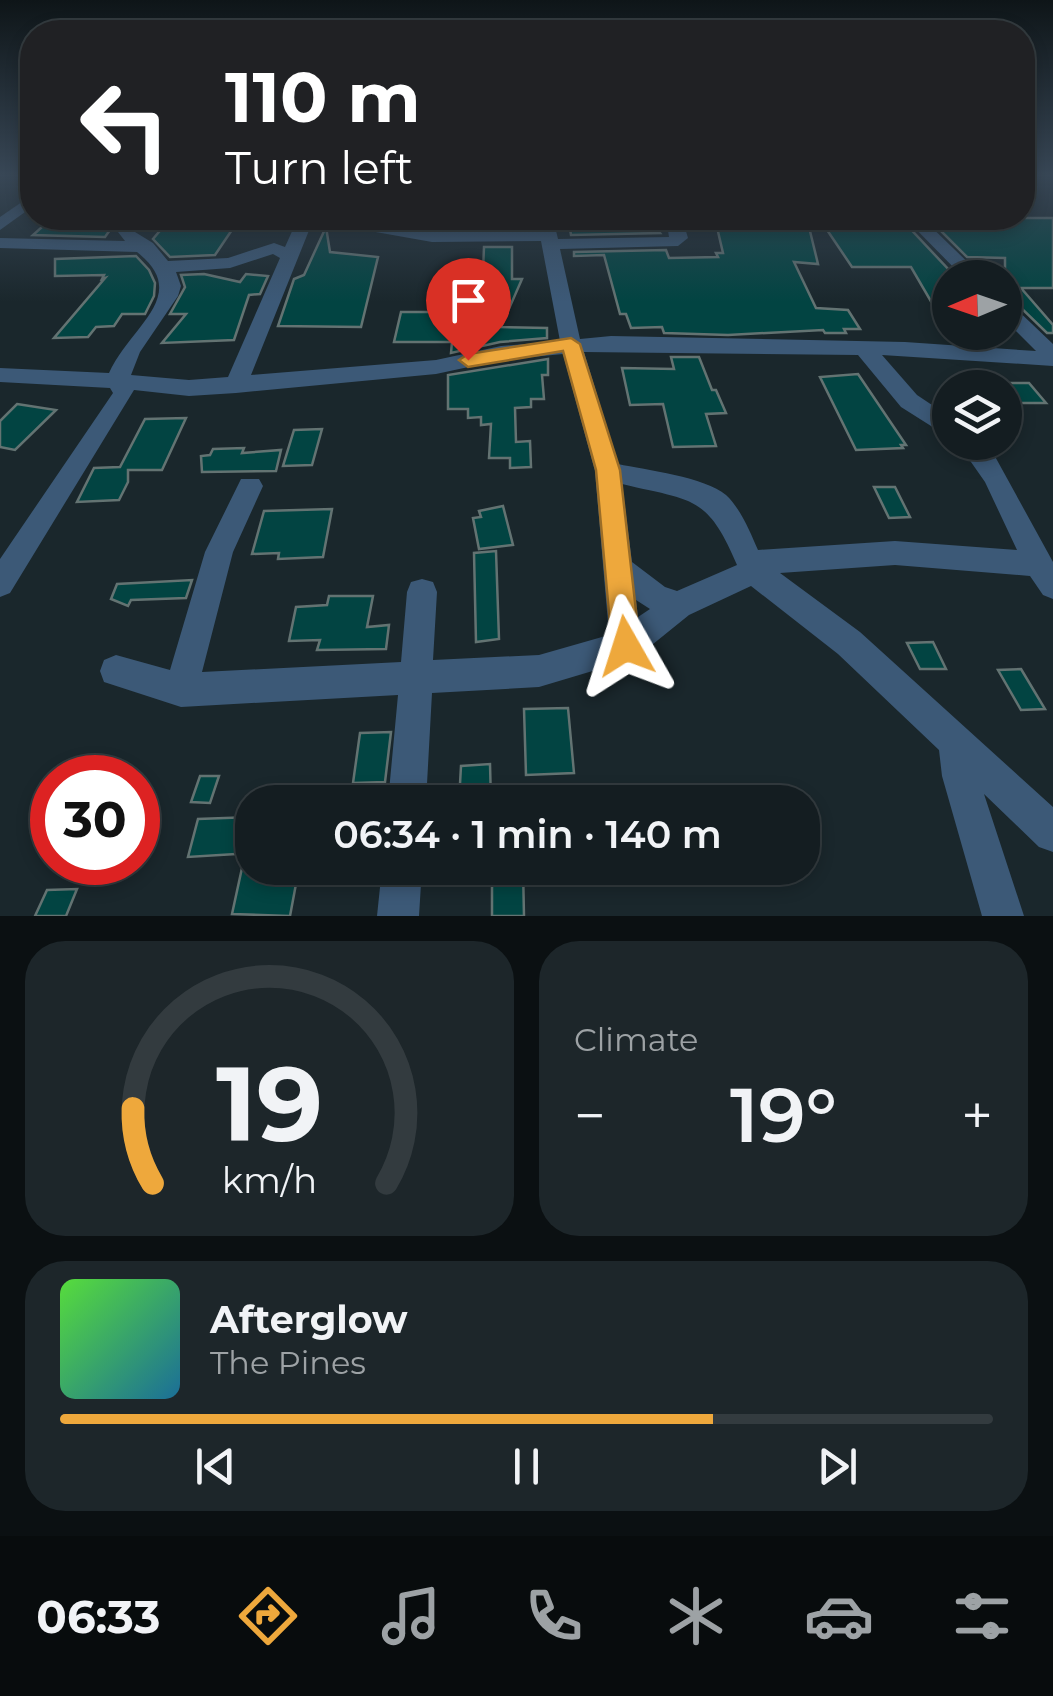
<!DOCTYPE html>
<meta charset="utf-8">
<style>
body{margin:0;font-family:Montserrat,sans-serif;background:#1d262a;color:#f1f3f6;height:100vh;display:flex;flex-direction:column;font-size:38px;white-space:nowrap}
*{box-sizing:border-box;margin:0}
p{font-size:32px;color:#9da2a5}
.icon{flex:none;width:55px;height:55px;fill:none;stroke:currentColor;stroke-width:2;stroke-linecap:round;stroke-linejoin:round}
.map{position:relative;height:916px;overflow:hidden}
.side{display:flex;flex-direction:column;gap:25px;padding:25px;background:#0b1012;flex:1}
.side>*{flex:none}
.banner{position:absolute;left:20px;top:20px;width:1015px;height:210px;border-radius:40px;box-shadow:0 5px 15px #0003,0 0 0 2px #333b3f;background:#202124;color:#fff;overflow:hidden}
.needle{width:65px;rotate:268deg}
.controls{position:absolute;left:932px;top:260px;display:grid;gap:20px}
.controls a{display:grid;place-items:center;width:90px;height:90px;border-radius:50%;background:#141d21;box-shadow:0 5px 15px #0003,0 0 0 2px #333b3f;font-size:50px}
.speed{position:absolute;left:30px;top:755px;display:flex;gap:20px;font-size:50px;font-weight:700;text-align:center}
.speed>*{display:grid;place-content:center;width:130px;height:130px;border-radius:50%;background:#141d21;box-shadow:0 5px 15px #0003,0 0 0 2px #333b3f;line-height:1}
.speed .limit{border:15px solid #d22;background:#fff;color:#111}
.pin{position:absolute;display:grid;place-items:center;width:85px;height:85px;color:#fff;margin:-102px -42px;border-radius:50% 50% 50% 0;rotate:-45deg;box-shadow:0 0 10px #0007}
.pin .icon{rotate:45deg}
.me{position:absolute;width:110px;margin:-55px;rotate:354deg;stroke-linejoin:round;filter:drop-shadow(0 0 8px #0008)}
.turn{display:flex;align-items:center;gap:35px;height:210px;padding:0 40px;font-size:45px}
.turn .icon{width:130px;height:130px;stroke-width:2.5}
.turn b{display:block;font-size:70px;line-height:85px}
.big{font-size:75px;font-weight:600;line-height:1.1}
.side .widget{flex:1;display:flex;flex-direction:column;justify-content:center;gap:15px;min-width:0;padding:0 35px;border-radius:40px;background:#1d262a}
.side .dial{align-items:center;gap:0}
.dial svg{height:260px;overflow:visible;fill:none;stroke:#333b3f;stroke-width:7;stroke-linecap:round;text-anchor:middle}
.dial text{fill:#f1f3f6;stroke:none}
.song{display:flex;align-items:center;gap:30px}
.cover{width:120px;height:120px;border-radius:15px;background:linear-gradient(135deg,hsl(110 70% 55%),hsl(200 70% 35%))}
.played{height:10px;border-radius:5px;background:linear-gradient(90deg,#eea83c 70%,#333b3f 70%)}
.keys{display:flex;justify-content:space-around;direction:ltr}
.heat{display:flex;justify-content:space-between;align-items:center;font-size:55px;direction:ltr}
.side .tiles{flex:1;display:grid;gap:25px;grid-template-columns:1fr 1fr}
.widget:last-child{grid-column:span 2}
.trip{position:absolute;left:235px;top:785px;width:585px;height:100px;border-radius:40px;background:#141d21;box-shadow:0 5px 15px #0003,0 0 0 2px #333b3f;font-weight:600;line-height:100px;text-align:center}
.menu{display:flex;height:160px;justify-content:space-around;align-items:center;background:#080c0d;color:#9da2a5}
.menu .icon{width:70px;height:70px}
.menu .current{color:#eea83c}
.menu b{font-size:45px;color:#f1f3f6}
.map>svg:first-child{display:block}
</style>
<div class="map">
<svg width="1053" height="916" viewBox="0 0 1053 916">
<rect width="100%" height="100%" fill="#1a272c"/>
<g fill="#024442" stroke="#637372" stroke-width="2.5">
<polygon points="52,218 89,218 87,221 117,220 105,237 33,235"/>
<polygon points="240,218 215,255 170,257 153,239 169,220"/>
<polygon points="648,218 660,233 571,235 569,223"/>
<polygon points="819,218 902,220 950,271 950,334 911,267 852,267"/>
<polygon points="976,218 1053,218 1053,288 1021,288 1053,325 1053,333 1047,333 1015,302 1005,300 1005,258 967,257 931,221 980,221"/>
<polygon points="716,223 808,223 818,264 794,262 816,308 848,310 860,329 844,329 846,333 825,333 823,330 728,335 664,333 662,327 631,328 626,314 620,314 604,255 574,256 574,252 666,250 669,258 718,257 716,253 723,253"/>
<polygon points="326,227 330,252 378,257 361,327 278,326 294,279 304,275"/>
<polygon points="484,247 512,247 512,279 522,279 501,327 547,328 547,338 500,342 451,353 452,342 394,342 401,312 437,312 438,307 456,307 458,295 482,295"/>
<polygon points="136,256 149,270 155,283 154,296 145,314 122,314 114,326 96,327 88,337 54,338 105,278 102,279 104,275 55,276 55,259"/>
<polygon points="204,274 240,282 246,274 268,276 260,294 249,295 234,340 162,343 186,314 170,314 185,287 181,275"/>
<polygon points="671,357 699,357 712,390 716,390 726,413 706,414 716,446 673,447 663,404 630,405 622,368 674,369"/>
<polygon points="548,359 548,375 542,375 544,399 531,399 531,407 515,408 516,442 530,441 531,467 510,468 510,458 489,458 491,424 481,425 481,417 468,418 468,409 448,409 448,375"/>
<polygon points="858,374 906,445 901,445 903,448 856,450 820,377"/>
<polygon points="1005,383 1029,383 1046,403 1005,403"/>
<polygon points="17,404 56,410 15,450 0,447 0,421"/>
<polygon points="186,418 162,470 128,470 128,482 119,500 77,502 94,468 120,467 145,419"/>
<polygon points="322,429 312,465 283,466 294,430"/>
<polygon points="244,448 242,453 281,450 276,471 202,472 201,456 210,455 213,449"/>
<polygon points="874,487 895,487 910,517 889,518"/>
<polygon points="503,506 513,545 479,549 473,518 481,517 479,511"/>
<polygon points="332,509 323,557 278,559 279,553 252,554 264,511"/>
<polygon points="496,551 499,639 476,642 474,553"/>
<polygon points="192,580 186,598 131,600 128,606 111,599 117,584"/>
<polygon points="329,596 373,596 367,627 389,625 386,649 317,650 320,640 289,641 296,607 327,605"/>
<polygon points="933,642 946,669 920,669 907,643"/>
<polygon points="1021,669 1045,709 1021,710 998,670"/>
<polygon points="568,708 574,773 526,775 524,709"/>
<polygon points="391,732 385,782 353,783 360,733"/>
<polygon points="490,764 491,802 459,802 461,766"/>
<polygon points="200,776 219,776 210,803 191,802"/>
<polygon points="252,817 252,853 188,857 198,819"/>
<polygon points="242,868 299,868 290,916 232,914"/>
<polygon points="492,868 523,868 524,916 492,916"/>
<polygon points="77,889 66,916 35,916 47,890"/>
</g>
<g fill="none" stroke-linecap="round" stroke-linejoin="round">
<g fill="#3c5977" fill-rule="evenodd">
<polygon points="32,195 32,207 0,230 0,217"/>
<path d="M122,218H138L135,232L153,243L168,261L228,258L274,243L285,247L298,218H314L251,375L436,360L501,346L560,341L541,241L432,242L325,223L317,218H350L432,232L539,231L537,218H553L558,239L669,237L666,218H682L688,238L678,246L560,249L580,339L611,336L905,342L1036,351L1005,320V303L1012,305L1053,344V366L882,355L917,395L950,417V438L901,407L858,355L584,352L618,464C646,470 705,477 726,495C741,509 750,532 758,550L895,541L1017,550L985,482L957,442H984L992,451L1053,562V599L1043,595L1030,576L895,565L780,573L860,632L1053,807V852L1039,847L984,794L1024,916H982L942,776L939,750L838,654L751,586L689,615L637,657L626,661L539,687L432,693L426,802H388L398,695L181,707L104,682L100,671L104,660L116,655L170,670L205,552L241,479H259L263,486L233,552L202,672L401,662L407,592L411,582L422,579L433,582L437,592L433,660L539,655L609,635L595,471L563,354L501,360L436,374L236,393L189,396L134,390L10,593L0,597V559L113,393L110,388L0,382V368L109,373C130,326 192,295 137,252L0,248V238L125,241L118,232ZM273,254L280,258L228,377L189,380L131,375L140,352L178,296L181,286L176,272L230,268ZM622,484C692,501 707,494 737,565L677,591L665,587L632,562ZM636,600L650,609L638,617Z"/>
<polygon points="905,218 922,218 984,278 964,278"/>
<polygon points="382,868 422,868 419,916 377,916"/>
</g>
</g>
<linearGradient id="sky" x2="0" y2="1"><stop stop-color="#0e1518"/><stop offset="0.58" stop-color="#384756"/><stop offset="1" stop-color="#384756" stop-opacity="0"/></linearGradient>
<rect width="1053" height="302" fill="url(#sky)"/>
<polygon fill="#eea83c" stroke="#9b6d27" stroke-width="2.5" points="571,338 580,344 620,470 640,646 636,656 626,660 616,656 612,646 596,470 563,351 468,367 459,360 468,354"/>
</svg>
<div class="controls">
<a><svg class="needle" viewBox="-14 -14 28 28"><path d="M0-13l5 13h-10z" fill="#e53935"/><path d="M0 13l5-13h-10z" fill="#9da2a5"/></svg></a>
<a><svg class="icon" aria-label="layers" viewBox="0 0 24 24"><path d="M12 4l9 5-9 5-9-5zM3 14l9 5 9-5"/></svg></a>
</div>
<div class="speed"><div class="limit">30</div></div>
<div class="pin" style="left:468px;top:360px;background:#d93025"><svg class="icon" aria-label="arrive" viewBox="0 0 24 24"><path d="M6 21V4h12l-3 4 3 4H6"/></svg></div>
<svg class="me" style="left:626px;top:646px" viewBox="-20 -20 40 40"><path d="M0-17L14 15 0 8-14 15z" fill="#eea83c" stroke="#fff" stroke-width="4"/></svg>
<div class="trip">06:34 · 1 min · 140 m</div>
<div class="banner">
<div class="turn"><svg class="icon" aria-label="left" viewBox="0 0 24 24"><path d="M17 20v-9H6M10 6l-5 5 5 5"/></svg><div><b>110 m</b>Turn left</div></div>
</div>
</div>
<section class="side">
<div class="tiles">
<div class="widget dial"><svg viewBox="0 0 100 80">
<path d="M14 69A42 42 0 1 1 86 69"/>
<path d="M14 69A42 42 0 0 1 8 46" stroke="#eea83c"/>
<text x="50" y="56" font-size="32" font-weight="700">19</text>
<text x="50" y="72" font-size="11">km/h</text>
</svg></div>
<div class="widget"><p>Climate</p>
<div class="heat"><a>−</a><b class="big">19°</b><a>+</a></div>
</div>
<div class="widget">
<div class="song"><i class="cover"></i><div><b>Afterglow</b><p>The Pines</p></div></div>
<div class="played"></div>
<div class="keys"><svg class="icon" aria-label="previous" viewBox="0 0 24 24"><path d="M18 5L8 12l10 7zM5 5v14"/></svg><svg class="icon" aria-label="pause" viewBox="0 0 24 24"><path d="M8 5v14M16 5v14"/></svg><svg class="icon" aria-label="next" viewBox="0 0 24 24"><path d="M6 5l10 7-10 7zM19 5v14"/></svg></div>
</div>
</div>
</section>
<nav class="menu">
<b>06:33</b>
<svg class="icon current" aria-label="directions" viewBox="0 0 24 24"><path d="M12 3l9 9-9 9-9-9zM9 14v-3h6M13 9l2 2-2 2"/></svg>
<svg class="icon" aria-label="music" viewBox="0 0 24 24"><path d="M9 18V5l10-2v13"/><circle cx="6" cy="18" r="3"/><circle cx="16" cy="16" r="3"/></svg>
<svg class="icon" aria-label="phone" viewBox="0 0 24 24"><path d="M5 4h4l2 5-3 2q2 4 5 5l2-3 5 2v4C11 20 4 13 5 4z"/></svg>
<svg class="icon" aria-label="climate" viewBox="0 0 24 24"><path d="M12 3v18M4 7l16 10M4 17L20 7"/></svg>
<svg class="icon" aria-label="car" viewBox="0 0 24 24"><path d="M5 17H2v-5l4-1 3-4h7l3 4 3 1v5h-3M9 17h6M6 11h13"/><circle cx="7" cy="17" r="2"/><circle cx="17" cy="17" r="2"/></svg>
<svg class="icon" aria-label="filters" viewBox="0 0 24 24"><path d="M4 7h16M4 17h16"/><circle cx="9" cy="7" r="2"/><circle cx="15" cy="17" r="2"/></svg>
</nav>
